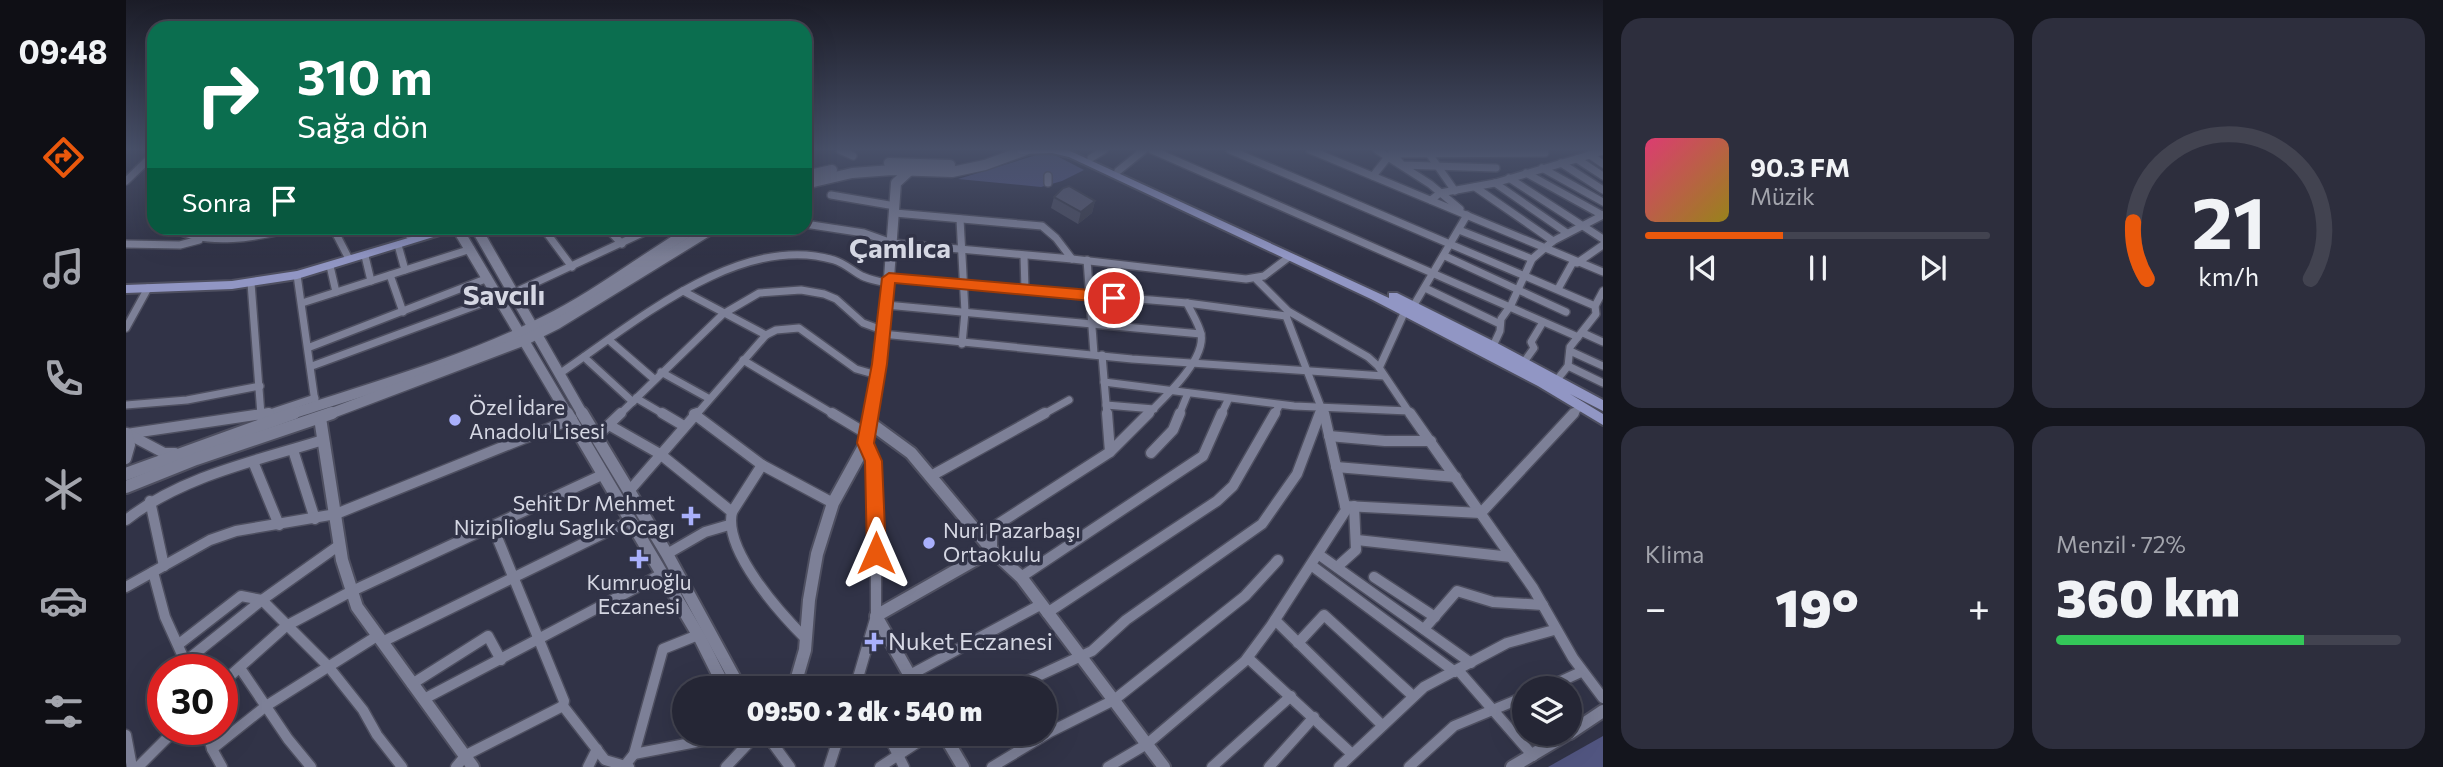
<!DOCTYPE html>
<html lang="tr">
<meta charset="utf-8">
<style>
body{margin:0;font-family:Commissioner,sans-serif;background:#2d2e3d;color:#f1f3f6;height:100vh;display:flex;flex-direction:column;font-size:26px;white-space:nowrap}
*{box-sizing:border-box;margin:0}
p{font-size:23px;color:#a3a5ad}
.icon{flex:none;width:38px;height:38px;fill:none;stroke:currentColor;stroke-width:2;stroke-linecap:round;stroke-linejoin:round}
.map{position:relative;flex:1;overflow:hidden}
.details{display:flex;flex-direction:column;gap:18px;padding:18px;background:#14151d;width:840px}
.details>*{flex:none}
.hud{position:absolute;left:21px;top:21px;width:665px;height:214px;border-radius:21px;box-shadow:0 7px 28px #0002,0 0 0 2px #424350;background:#0b6e4f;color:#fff;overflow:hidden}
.controls{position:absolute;left:1386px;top:676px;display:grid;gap:14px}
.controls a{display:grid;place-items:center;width:70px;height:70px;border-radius:50%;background:#252635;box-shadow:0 7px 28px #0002,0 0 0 2px #424350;font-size:35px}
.speed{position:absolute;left:21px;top:654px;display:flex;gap:14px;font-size:35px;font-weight:700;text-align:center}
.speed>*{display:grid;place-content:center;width:91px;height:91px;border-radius:50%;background:#252635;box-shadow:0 7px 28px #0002,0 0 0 2px #424350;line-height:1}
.speed .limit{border:10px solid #d22;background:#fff;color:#111}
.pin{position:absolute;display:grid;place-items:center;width:60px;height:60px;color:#fff;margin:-30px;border:4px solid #fff;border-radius:50%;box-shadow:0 2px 7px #0007}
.me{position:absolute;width:77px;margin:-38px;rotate:0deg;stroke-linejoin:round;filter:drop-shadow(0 0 5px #0008)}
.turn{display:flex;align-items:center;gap:24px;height:147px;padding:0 35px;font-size:32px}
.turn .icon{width:91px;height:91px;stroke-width:2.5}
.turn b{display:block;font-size:49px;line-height:60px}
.then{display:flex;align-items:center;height:66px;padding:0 35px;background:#0003;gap:14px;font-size:26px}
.big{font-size:52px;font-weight:800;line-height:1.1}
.details .widget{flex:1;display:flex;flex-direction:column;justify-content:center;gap:10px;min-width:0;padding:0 24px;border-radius:21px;background:#2d2e3d}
.details .dial{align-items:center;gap:0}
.dial svg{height:182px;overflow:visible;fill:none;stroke:#424350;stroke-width:7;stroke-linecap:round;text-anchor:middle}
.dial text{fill:#f1f3f6;stroke:none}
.song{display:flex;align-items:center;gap:21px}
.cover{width:84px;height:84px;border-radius:10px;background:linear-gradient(135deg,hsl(340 70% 55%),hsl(50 70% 35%))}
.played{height:7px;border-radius:4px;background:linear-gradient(90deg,#ea580c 40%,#424350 40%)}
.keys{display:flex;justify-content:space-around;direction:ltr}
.heat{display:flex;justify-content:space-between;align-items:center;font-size:38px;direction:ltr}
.charge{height:10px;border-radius:5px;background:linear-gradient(90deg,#34c759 72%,#424350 0)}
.details .tiles{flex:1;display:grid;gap:18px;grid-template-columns:repeat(2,1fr)}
.trip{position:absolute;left:546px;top:676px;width:385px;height:70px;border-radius:35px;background:#252635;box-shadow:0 7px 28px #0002,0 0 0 2px #424350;font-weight:800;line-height:70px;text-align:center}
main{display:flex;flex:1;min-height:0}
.menu{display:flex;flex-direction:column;width:126px;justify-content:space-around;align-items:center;background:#0f0f15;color:#a3a5ad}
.menu .icon{width:49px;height:49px}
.menu .selected{color:#ea580c}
.menu b{font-size:32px;color:#f1f3f6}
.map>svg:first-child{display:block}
</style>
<main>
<nav class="menu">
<b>09:48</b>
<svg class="icon selected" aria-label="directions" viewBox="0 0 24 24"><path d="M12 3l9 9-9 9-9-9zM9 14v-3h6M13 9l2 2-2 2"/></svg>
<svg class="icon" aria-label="music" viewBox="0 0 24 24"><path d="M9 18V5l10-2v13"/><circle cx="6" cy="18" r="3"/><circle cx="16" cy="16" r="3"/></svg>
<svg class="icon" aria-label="phone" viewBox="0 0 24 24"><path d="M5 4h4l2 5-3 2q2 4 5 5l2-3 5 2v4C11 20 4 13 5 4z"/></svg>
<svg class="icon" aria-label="climate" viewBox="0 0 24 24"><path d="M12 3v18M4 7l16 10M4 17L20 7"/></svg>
<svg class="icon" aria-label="car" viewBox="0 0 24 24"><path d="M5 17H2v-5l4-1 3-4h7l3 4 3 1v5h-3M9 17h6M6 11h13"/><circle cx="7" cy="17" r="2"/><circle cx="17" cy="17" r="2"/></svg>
<svg class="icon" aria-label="filters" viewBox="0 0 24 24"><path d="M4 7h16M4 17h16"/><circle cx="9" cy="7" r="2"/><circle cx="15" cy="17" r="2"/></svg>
</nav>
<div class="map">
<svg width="1477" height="767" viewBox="0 0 1477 767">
<rect width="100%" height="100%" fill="#313347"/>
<g fill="#515580">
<polygon points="917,153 925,153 958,170 936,181 915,187 832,179"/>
<polygon points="1477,736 1477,767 1422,767"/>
</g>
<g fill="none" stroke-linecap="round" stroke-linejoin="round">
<defs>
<g id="street-far1">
<polyline points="714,150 727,156"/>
<polyline points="1026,150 1452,337"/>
<polyline points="1104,150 1469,306"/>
<polyline points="1184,150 1477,272"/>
<polyline points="1251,150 1304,184 1334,209"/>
<polyline points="1301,151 1329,191"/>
<polyline points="1266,152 1276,165 1370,168"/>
<polyline points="1267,154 1419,153"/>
<polyline points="1464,155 1477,164"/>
<polyline points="965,158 978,150"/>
<polyline points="1451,159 1477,176"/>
<polyline points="1435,163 1477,190"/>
<polyline points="1416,168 1477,202"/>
<polyline points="992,171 1018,150"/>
<polyline points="1400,173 1476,215"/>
<polyline points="922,176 922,183"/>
<polyline points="1247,176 1262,157"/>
<polyline points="1383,178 1477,239"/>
<polyline points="0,181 28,154"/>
<polyline points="1369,183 1441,233"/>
<polyline points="1349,187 1427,241"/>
<polyline points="705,195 769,206"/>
<polyline points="1305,200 1314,193 1369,183 1477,151"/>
<polyline points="769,213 916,226 930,238 946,259"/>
<polyline points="834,219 839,312 836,344"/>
<polyline points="679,224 738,233 766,243 946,259 1120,279 1138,276 1163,257"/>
<path d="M47,228C82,247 131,237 168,228"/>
<polyline points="207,228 222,257"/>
<polyline points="276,228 286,238"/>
<polyline points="417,228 446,267"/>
<polyline points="481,228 496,244"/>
<polyline points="615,229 631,228"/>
<polyline points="1333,230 1406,259"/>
<polyline points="0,244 54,245 73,240"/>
<polyline points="272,245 279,270"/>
<polyline points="239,256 245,281"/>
<polyline points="898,256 899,290"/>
<polyline points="1319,256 1440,312"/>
<polyline points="961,260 968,354"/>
<polyline points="204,266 210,292"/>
<polyline points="171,275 189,402"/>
<polyline points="264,275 277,312"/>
<polyline points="763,278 1061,303 1160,316"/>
<polyline points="1131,280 1162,311 1242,357 1252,366 1285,415"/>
<polyline points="125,283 135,415"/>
<polyline points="1299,288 1374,324"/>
<polyline points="1432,289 1447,262 1451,263 1477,245"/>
<polyline points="557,291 640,335"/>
<polyline points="385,294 527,228"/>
<polyline points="176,303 345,249"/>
<polyline points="760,305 1075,334"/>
<polyline points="1288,305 1341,215"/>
<polyline points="1163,312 1160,316 1198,415"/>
<polyline points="0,328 22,288"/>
<polyline points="1457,333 1477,342"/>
<polyline points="756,334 1006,359 1258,376"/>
<polyline points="484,341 528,379"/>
<polyline points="1367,346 1374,331 1375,319 1385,305 1406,259 1427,241 1477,215"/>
<polyline points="184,347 362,278"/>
<polyline points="1444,351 1477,366"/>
<polyline points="976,355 981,415"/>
<polyline points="458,357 507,402"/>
<polyline points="617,360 709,415"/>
<polyline points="1398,362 1408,348 1405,342 1417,322"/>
<polyline points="186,366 373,297"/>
<polyline points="1254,366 1279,311"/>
<polyline points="1442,366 1477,383"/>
<polyline points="535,372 582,398"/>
<path d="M433,374C506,325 614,231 708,260C718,263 727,271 736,276C744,280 754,281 762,284"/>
<polyline points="1430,381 1442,366 1444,347 1470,314 1469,306 1477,291"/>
<polyline points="978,382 1168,406 1283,411"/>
<polyline points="510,398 539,415"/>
<polyline points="0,405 61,400 134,386"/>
<polyline points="980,405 1028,409"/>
<polyline points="138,415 189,398"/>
<polyline points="493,415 597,314 633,293 675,290 698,294 710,299 737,323 756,330"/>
<polyline points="570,415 640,335 650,330 673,328 730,369 751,375"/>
<polyline points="916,415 943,400"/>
<path d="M1021,415C1038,398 1080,360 1075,334C1073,324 1065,312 1061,303"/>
<polyline points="1053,415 1062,393"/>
<polyline points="1095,415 1102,400"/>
<polyline points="1148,415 1153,406"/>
<polyline points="1193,415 1195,410"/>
<polyline points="1446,415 1455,406"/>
</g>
<g id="street">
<polyline points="135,413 135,416"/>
<polyline points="536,413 558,426"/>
<polyline points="706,413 741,434"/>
<polyline points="981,413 984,452"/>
<polyline points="1284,413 1407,588 1447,658 1477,698"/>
<polyline points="568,414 636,465 707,503"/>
<path d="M483,425L534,454L606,512C597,550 654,613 680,639"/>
<polyline points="0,434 143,413"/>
<polyline points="4,435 38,453 49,453"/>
<polyline points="472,435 495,413"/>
<polyline points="1203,436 1259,441 1305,441"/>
<polyline points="167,450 189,519"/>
<polyline points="1025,453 1047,430 1054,413"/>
<polyline points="0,459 4,445 1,433"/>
<polyline points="128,464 153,525"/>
<polyline points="1210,467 1330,477"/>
<polyline points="805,476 919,413"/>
<polyline points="504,490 571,413"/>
<polyline points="24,501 38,566"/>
<polyline points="1219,506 1355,513 1448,413"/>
<polyline points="606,512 636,465"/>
<path d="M0,520C56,476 130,461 197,440"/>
<polyline points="366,525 438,701 437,706 479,760 503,767"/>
<polyline points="1231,540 1385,557"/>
<polyline points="866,550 866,528 984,452 1023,413"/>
<polyline points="541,554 579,532 603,525"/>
<polyline points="1192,554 1345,663"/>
<polyline points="1185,565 1329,672"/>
<polyline points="1211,567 1230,550 1228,506"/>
<polyline points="27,572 39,617 63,670"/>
<polyline points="895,577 1077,456 1096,413"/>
<polyline points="1248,577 1309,617"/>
<polyline points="0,587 84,540 110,531 210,514 446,419"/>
<polyline points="921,613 1091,501 1107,486 1149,413"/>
<polyline points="1149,620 1256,725"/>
<polyline points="1298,629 1331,591 1367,602 1417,605"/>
<polyline points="256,642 505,520"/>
<polyline points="1172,643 1198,615 1287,696"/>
<polyline points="53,644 115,596 136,600 202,666 237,710 251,735 276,767"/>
<polyline points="1122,658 1226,754"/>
<polyline points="60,661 136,600 212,546"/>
<polyline points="114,668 162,739 185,767"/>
<polyline points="1332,670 1407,756"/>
<polyline points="784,675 914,605"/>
<polyline points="96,683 160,626 224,592 478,474"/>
<polyline points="286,684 362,636 375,660"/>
<polyline points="729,688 750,616 750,488 748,461 740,443"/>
<polyline points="886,688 966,651 1000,620 1136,524 1171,474 1194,413"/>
<polyline points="1420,688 1455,672"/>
<polyline points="298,699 536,574"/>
<polyline points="81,730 86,749 96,767"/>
<polyline points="639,733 664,767"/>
<polyline points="761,733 778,767"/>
<polyline points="0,735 6,767"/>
<polyline points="86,749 140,706 251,636"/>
<polyline points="508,754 617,733"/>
<polyline points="500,764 508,754 537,649 572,635"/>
<polyline points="12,767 49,730"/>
<polyline points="330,767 340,755 437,706"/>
<polyline points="462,767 471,749"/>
<polyline points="600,767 632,733"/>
<polyline points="703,767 714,733"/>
<polyline points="754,767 806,733"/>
<polyline points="866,767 924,732 988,700 1119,596 1152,560"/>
<polyline points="982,767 1021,744 1119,661 1145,626 1220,510 1198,413"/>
<polyline points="1086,767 1165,696"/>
<polyline points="1143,767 1188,717"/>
<polyline points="1213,767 1298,687 1381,643 1428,630"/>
<polyline points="1283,767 1328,726 1398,697"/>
</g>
<g id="secondary-far1">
<polyline points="763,163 824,165"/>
<polyline points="679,176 706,170"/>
<polyline points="679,184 726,173 766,170 826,172 859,165 900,150"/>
<polyline points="331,228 442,415"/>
<polyline points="350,228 457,415"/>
<path d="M162,415C248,387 338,362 419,321C472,295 518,258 569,228"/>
<polyline points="201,415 399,340 431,324 587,228"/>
<polyline points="745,415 763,278 770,183 783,171"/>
</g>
<g id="secondary">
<polyline points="441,413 574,638 599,688"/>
<polyline points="456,413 541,554 614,688"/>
<polyline points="194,418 216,560 231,607 347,767"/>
<polyline points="744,423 785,453 866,550 895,577 1038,767"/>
<polyline points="0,474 168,413"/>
<polyline points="0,487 70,459 206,413"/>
<polyline points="668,688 679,650 683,600 691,554 707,503 740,443 745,413"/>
<polyline points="791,688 750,616 866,550"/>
<polyline points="817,733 837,767"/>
<polyline points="1444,733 1477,711"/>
<polyline points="1386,767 1443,733"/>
</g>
<g id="primary">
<polygon points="891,150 942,150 1263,298 1263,293 1271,293 1371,343 1477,400 1477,411 1444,394 1477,414 1477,425 1412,386 1245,299 943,157 926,153 895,154 892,153"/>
<polygon points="316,228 331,228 330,230 171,279 106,289 0,293 0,285 106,281 171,271"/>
</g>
</defs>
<use href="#street-far1" stroke="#4e4f60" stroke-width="10"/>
<use href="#street" stroke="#4e4f60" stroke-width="13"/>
<use href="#secondary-far1" stroke="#4e4f60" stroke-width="13"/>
<use href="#secondary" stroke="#4e4f60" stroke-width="16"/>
<use href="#primary" stroke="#4e4f60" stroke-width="4"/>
<use href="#street-far1" stroke="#7d8097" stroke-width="7"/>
<use href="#street" stroke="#7d8097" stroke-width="10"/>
<use href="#secondary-far1" stroke="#7d8097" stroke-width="10"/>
<use href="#secondary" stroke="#7d8097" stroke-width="12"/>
<use href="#primary" fill="#9196c4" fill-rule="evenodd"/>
</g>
<polygon fill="#4a4c5f" points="928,197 969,201 966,213 952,224 925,208"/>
<polygon fill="#3c3e4d" points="969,201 966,213 952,224 955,212"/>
<polygon fill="#56586e" stroke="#3c3e4d" stroke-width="2" points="943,186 969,201 955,212 928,197 937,188"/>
<linearGradient id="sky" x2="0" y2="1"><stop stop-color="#1b1c27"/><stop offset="0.58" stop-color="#485069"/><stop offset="1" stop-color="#485069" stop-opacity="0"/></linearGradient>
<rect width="1477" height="257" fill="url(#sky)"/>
<polygon fill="#ea580c" stroke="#983908" stroke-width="2" points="763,273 988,292 995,298 988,303 769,283 761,364 748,443 756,461 760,553 757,559 750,561 744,559 741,553 739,461 731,443 746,364 756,278"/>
<g fill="#a9b0fc" stroke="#313347" stroke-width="2.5">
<circle cx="329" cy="420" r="7"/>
<path d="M561.5 505.5h7v7h7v7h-7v7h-7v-7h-7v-7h7z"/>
<circle cx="803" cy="543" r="7"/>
<path d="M509.5 548.5h7v7h7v7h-7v7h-7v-7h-7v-7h7z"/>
<path d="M744.5 631.5h7v7h7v7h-7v7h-7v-7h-7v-7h7z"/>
</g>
<g text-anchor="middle" stroke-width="7" stroke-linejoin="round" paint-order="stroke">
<g font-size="21" fill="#d5d7e3" stroke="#313347" text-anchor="start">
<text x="343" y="415">Özel İdare<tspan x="343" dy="24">Anadolu Lisesi</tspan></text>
<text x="549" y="511" text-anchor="end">Sehit Dr Mehmet<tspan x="549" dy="24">Niziplioglu Saglık Ocagı</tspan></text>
<text x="817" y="538">Nuri Pazarbaşı<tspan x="817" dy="24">Ortaokulu</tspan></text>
<text x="513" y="590" text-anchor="middle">Kumruoğlu<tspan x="513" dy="24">Eczanesi</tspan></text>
</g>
<g font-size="24" fill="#d5d7e3" stroke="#313347" text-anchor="start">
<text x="762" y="650">Nuket Eczanesi</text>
</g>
<g font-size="28" font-weight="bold" fill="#d5d7e3" stroke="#313347">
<text x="774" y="258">Çamlıca</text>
<text x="378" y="305">Savcılı</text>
</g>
</g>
</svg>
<div class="controls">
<a><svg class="icon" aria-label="layers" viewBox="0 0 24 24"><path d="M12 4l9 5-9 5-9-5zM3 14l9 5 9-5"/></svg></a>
</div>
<div class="speed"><div class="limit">30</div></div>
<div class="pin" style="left:988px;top:298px;background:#d93025"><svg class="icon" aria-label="arrive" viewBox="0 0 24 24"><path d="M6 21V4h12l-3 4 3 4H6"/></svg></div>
<svg class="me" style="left:750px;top:553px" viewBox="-20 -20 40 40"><path d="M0-17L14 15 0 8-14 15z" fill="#ea580c" stroke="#fff" stroke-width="4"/></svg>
<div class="trip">09:50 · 2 dk · 540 m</div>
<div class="hud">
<div class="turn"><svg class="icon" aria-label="right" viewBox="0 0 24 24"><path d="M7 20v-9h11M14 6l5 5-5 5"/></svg><div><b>310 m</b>Sağa dön</div></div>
<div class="then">Sonra<svg class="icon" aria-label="arrive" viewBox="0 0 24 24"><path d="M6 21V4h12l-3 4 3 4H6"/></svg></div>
</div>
</div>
<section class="details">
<div class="tiles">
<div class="widget">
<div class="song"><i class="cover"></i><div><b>90.3 FM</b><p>Müzik</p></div></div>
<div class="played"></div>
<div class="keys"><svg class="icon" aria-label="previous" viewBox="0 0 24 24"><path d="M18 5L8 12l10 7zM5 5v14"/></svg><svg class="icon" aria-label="pause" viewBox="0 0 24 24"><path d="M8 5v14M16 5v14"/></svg><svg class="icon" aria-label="next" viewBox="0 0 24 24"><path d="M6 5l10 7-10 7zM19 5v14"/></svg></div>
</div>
<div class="widget dial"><svg viewBox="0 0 100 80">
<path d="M14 69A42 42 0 1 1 86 69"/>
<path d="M14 69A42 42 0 0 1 8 44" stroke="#ea580c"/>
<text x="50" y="56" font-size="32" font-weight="700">21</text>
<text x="50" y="72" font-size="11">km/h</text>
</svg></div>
<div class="widget"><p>Klima</p>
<div class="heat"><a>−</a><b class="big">19°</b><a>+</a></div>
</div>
<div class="widget"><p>Menzil · 72%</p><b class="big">360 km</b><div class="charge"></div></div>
</div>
</section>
</main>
